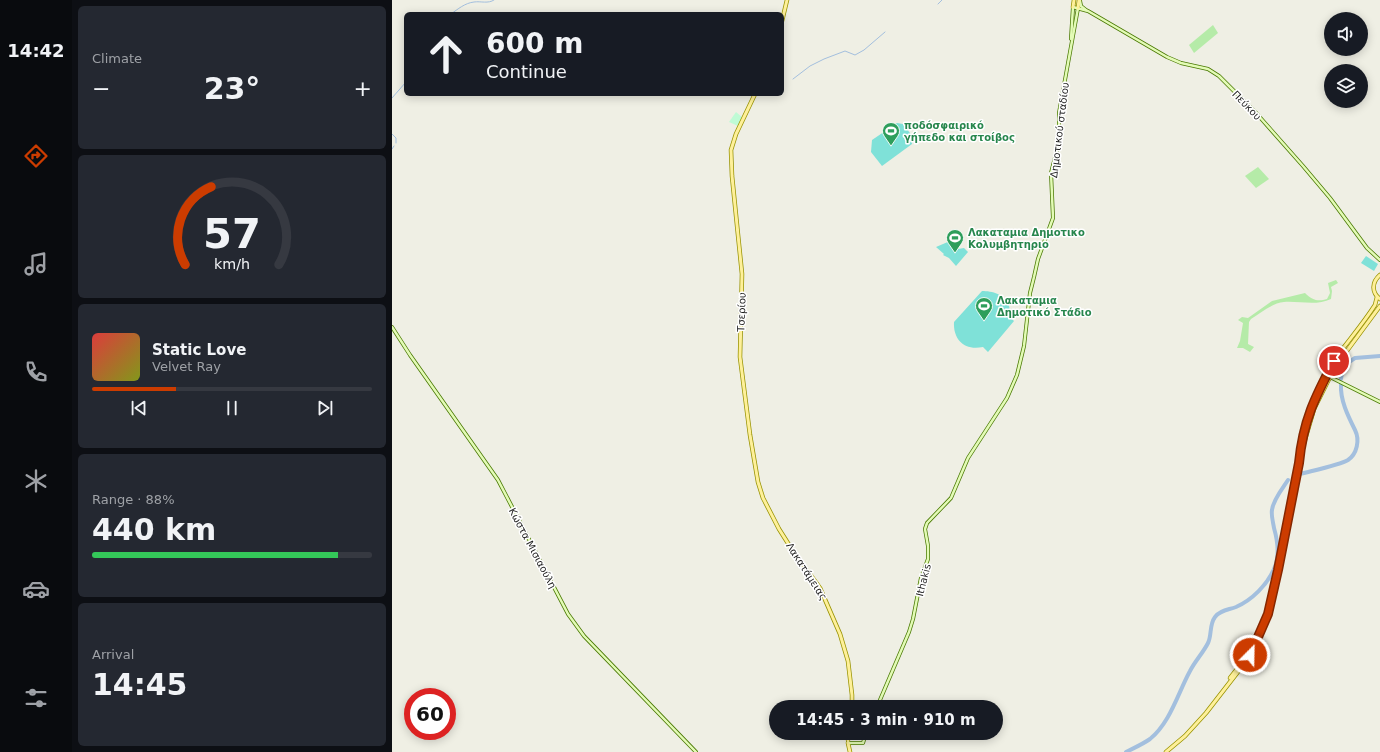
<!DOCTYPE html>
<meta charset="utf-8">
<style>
body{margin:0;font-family:"DejaVu Sans",sans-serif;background:#242831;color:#f1f3f6;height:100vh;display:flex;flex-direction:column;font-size:15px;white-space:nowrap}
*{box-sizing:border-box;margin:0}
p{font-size:13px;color:#9ea1a6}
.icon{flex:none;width:22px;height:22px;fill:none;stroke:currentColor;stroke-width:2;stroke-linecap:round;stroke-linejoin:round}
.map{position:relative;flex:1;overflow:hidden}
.panel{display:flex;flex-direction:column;gap:6px;padding:6px;background:#0d0f14;width:320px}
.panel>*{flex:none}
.top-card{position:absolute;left:12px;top:12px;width:380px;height:84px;border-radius:6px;box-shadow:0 2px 10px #0003;background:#171b24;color:#f1f3f6;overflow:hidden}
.controls{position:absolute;left:932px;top:12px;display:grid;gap:8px}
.controls a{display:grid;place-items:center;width:44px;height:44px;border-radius:50%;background:#171b24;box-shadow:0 2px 10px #0003;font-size:20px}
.speed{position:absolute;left:12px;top:688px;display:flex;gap:8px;font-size:20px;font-weight:700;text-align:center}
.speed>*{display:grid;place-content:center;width:52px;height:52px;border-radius:50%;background:#171b24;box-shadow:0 2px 10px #0003;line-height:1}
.speed .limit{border:6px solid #d22;background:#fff;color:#111}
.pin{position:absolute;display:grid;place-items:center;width:34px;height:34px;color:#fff;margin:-17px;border:2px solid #fff;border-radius:50%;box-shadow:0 1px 4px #0007}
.me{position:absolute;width:44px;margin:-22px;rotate:23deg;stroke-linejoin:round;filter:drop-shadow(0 0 3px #0008)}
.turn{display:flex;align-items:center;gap:14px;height:84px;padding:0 16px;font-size:18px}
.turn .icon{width:52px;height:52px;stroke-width:2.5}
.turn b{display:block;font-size:28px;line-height:34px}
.big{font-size:30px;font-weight:600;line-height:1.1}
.panel .widget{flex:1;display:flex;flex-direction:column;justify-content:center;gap:6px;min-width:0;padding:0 14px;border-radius:6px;background:#242831}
.panel .dial{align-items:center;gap:0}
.dial svg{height:104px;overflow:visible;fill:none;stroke:#363941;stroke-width:7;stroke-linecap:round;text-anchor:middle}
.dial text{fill:#f1f3f6;stroke:none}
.song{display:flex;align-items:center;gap:12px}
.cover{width:48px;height:48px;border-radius:6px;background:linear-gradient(135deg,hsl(0 70% 55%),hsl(70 70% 35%))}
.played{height:4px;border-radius:2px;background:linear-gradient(90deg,#cc3c00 30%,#363941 30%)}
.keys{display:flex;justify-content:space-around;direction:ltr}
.heat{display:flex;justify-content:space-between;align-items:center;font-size:22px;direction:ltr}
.charge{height:6px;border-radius:3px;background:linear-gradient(90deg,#34c759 88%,#363941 0)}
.trip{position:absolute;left:377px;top:700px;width:234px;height:40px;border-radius:20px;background:#171b24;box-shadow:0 2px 10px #0003;font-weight:600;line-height:40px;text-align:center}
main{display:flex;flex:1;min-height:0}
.tabs{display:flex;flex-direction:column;width:72px;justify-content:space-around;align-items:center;background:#090b0e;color:#9ea1a6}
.tabs .icon{width:28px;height:28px}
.tabs .active{color:#cc3c00}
.tabs b{font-size:18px;color:#f1f3f6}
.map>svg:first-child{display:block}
</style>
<main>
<nav class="tabs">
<b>14:42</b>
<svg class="icon active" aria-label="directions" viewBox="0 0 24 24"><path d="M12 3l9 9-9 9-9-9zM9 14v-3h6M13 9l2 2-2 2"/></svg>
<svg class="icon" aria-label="music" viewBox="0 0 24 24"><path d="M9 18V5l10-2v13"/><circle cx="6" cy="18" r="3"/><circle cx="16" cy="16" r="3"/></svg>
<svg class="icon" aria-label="phone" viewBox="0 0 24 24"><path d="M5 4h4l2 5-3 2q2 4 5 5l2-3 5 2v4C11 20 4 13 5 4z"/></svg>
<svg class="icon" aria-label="climate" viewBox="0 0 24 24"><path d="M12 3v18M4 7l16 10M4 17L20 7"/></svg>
<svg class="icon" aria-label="car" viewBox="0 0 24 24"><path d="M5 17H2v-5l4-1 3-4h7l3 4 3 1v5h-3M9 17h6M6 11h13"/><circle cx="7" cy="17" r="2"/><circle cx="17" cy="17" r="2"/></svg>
<svg class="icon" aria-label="filters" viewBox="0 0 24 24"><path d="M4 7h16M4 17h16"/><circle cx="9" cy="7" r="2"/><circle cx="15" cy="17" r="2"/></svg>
</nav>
<section class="panel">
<div class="widget"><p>Climate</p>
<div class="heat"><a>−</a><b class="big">23°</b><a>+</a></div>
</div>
<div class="widget dial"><svg viewBox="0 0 100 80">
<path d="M14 69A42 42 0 1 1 86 69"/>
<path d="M14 69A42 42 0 0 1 34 9" stroke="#cc3c00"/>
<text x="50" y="56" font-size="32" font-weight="700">57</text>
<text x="50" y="72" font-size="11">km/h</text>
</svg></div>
<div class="widget">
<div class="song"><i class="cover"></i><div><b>Static Love</b><p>Velvet Ray</p></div></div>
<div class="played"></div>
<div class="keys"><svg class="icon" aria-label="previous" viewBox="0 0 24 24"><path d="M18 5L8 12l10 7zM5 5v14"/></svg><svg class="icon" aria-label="pause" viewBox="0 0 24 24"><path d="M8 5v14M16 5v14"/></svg><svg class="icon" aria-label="next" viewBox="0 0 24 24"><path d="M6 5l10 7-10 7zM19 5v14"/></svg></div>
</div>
<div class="widget"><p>Range · 88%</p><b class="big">440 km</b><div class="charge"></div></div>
<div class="widget"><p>Arrival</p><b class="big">14:45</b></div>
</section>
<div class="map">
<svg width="988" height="752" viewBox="0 0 988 752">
<rect width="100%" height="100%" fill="#efefe4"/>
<g fill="#b5eba8">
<polygon points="821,25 826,33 802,53 797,45"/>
<polygon points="866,167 877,179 864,188 853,176"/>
<path d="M944,280L946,283L939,287L940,291L939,299C925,306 908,301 892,302C880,303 869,313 859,319L857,322L856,344L862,347L858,352L851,348H845L848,341L851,323L846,320L850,317L856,318L880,301L913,293C920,300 926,302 935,299L938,293L936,283Z"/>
</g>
<polygon fill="#bffbd5" points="344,112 350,117 346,126 337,122"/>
<g fill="#7fe1d8">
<polygon points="505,123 511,124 521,137 520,144 490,166 479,152 480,140"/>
<polygon points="558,241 566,249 572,248 576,252 564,266 557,258 551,255 552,254 544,247"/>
<polygon points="974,256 986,264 982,271 969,263"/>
<path d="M590,291C600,291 613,294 617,306C618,308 617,313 617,316L622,321L596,352L591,347C573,351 561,340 562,322Z"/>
</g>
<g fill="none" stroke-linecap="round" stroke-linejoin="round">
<g stroke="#a3bfde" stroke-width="1">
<polyline points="546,4 550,0"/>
<path d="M59,14C66,9 73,3 82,2C89,1 96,4 102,0"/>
<polyline points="401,79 418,66 432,59 453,51 463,55 472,50 493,32"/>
<polyline points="0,98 14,82"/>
<polyline points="0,134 4,138 4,143"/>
<polyline points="0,149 2,146"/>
</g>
<g stroke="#a3bfde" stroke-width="4">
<polyline points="949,379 951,366 963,358 988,356"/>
<path d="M908,474C919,471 948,465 956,460C965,454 968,440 963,430C956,416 948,400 949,384"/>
<path d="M734,752C742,748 751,744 758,739C778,723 786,693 798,671C803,661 811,653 816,643C820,635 817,625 823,617C828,610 836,610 844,607C860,600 875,585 882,569C888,556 886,542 882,528C881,522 879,515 880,510C881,500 890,489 896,480"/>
</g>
<defs>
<g id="secondary">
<polyline points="688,1 689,6 694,10"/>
<polyline points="679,39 681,7 696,11 775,57 789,63 816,69 827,76 865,114 911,166 938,198 975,248 988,260"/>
<polyline points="0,327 18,355 106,480 176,614 192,636 304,752"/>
<polyline points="934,375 988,402"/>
<polyline points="485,707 517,632 521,619 529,578 536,559 536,546 533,529 535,523 559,498 576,458 615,398 625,375 632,346 638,293 642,277 646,259 661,218 659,173 665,150 667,136 667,113 686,8"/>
<polyline points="456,742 456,743 471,743 474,733"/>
</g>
<g id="primary">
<polyline points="681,7 682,0"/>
<polyline points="686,8 687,0"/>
<polyline points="390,21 395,0"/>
<polyline points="363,94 344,134 339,150 340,176 350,274 348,357 358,435 366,482 371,498 387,529 399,548 428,588 448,634 456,661 460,695 460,707"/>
<path d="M988,275C980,282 979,292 988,299"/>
<path d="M908,450C913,418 925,387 943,359C956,341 971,324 983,305L985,297"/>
<polyline points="857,654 856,649 866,637 875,617 886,570 907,460 922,409 943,367 988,306"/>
<polyline points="838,678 857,654"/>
<polyline points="456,740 456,733"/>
<polyline points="456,743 458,752"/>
<polyline points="774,752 793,736 814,713 852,664 866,653 866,639"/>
</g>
</defs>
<use href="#secondary" stroke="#497802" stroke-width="4"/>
<use href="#primary" stroke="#989200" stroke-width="4.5"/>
<use href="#secondary" stroke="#e3fbb6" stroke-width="2.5"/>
<use href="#primary" stroke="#fef09a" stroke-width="3"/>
</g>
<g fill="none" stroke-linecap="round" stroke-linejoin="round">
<defs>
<path id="route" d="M858,655L856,652V648L866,637L876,614L886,570L907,463C911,421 923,397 942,361"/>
</defs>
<use href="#route" stroke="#852700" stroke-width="10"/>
<use href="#route" stroke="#cc3c00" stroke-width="7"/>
</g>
<defs>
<symbol id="stadium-pin" viewBox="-11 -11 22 30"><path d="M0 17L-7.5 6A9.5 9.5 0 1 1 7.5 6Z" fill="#2e9e5b" stroke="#fff"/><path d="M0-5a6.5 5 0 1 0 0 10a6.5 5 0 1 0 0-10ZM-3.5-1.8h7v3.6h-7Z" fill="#fff"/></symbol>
</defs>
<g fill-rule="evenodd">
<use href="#stadium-pin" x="489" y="121" width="20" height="27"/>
<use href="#stadium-pin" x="553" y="228" width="20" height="27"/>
<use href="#stadium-pin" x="582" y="296" width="20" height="27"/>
</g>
<g text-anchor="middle" stroke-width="3" stroke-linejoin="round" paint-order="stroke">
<g font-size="10" fill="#1e1e1e" stroke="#fff">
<text transform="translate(855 105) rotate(46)" y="4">Πεύκου</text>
<text transform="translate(667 130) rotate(-83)" y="4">Δημοτικού σταδίου</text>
<text transform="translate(349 312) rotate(-88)" y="4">Τσερίου</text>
<text transform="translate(141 548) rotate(62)" y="4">Κώστα Μισιαούλη</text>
<text transform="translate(415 571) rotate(57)" y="4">Λακατάμειας</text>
<text transform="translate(531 580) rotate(-76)" y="4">Ithakis</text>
</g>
<g font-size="10" font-weight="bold" fill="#27864d" stroke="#fff" text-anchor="start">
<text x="512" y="129">ποδόσφαιρικό<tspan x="512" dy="12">γήπεδο και στοίβος</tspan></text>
<text x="576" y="236">Λακαταμια Δημοτικο<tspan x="576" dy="12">Κολυμβητηριο</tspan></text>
<text x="605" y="304">Λακαταμια<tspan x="605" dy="12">Δημοτικό Στάδιο</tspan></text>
</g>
</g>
</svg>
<div class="controls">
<a><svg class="icon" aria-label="sound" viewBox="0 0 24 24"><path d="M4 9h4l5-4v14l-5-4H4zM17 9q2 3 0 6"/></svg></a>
<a><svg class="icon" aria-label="layers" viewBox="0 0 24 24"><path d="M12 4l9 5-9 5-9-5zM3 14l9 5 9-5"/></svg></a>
</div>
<div class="speed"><div class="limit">60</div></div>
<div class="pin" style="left:942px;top:361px;background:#d93025"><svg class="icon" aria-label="arrive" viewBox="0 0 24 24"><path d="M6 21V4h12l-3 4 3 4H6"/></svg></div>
<svg class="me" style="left:858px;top:655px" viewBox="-20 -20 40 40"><circle r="17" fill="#cc3c00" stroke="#fff" stroke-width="3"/><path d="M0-11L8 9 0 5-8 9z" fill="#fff"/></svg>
<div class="trip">14:45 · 3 min · 910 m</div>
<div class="top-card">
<div class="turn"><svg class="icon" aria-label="ahead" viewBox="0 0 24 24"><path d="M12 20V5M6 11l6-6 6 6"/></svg><div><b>600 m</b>Continue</div></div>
</div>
</div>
</main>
